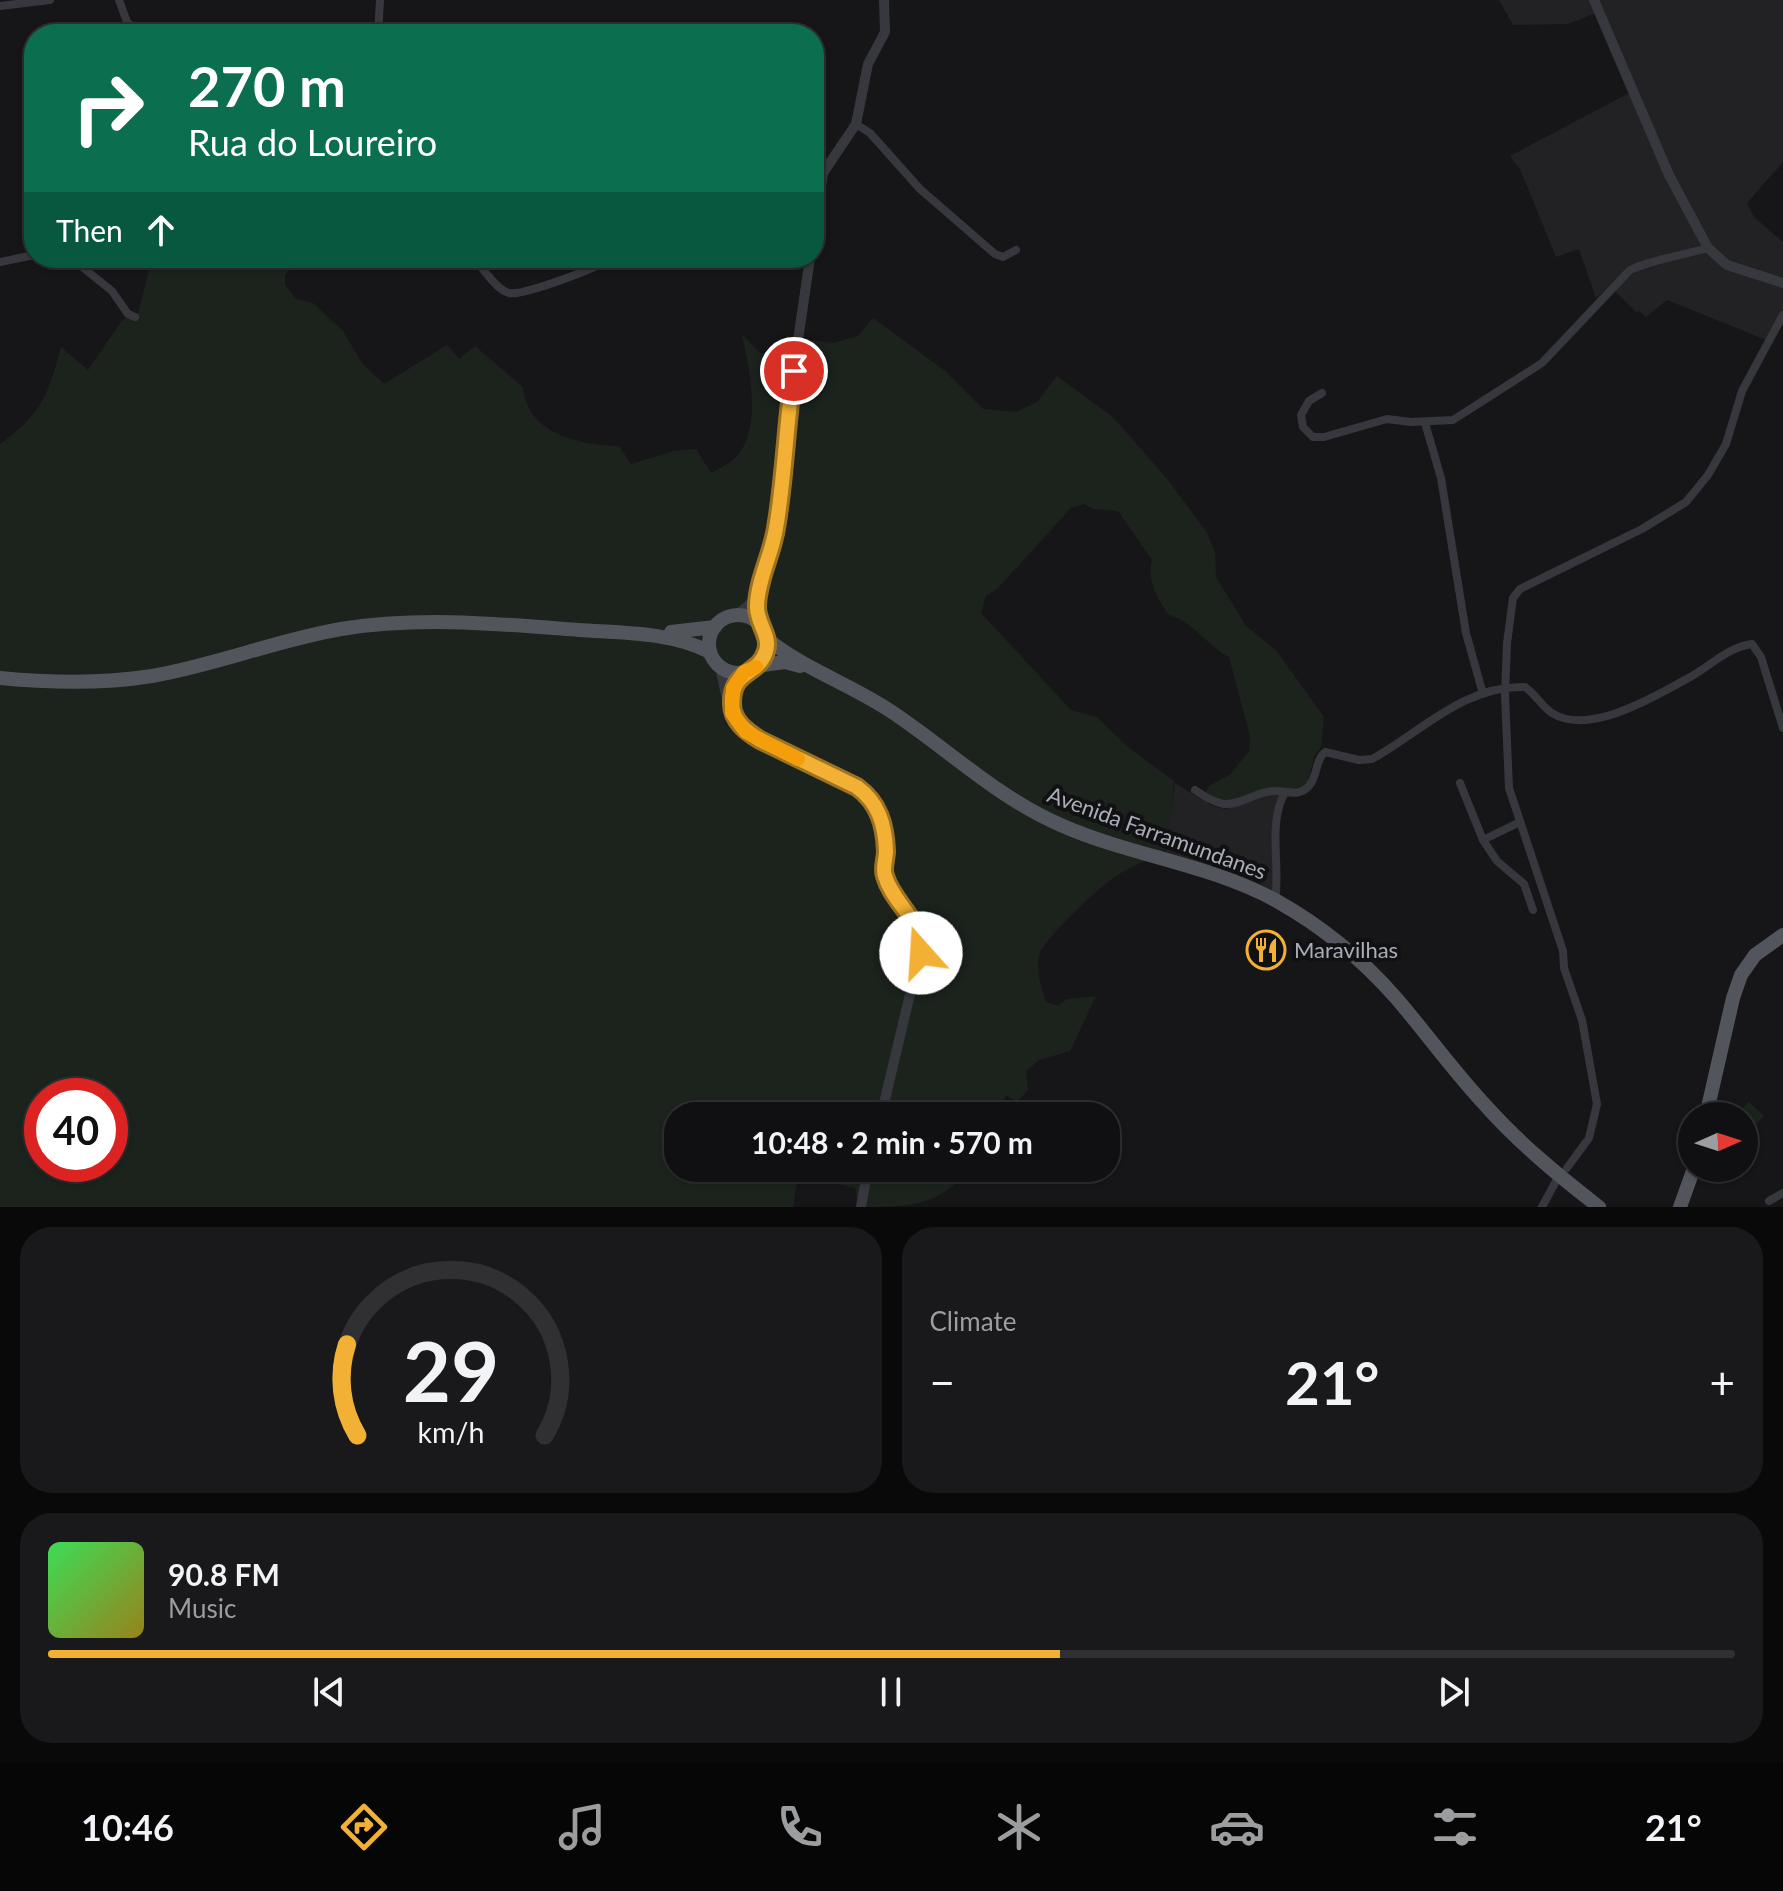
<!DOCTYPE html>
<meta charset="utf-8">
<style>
body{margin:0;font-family:Lato,sans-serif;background:#19191b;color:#f1f3f6;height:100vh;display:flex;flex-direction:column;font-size:30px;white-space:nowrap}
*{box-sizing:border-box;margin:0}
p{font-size:26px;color:#9c9d9f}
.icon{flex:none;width:44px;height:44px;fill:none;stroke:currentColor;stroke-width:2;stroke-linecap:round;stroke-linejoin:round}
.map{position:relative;height:1207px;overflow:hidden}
.details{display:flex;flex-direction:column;gap:20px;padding:20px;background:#09090a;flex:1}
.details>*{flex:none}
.hud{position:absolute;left:24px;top:24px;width:800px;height:244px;border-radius:32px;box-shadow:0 2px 6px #0004,0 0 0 2px #303032;background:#0b6e4f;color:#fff;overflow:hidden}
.needle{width:52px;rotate:87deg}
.controls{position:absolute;left:1678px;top:1102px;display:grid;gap:16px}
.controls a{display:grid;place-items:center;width:80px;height:80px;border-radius:50%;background:#101012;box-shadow:0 2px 6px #0004,0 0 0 2px #303032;font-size:40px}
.speed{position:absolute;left:24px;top:1078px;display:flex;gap:16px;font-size:40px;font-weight:700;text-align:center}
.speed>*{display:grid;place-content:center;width:104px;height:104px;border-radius:50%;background:#101012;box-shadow:0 2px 6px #0004,0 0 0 2px #303032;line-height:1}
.speed .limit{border:12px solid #d22;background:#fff;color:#111}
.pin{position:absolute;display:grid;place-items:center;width:68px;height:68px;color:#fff;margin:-34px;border:4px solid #fff;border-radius:50%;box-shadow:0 2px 8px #0007}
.me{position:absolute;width:88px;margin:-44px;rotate:341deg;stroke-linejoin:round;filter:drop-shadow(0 0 6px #0008)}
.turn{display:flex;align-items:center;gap:28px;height:168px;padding:0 32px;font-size:36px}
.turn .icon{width:104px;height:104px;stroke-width:2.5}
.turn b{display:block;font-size:56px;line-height:68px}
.then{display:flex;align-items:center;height:76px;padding:0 32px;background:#0003;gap:16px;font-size:30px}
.big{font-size:60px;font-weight:700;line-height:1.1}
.details .card{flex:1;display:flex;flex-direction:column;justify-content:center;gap:12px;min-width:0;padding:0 28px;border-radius:32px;background:#19191b}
.details .dial{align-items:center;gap:0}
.dial svg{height:208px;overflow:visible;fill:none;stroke:#303032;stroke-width:7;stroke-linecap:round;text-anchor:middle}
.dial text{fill:#f1f3f6;stroke:none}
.song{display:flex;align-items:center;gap:24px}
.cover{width:96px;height:96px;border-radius:12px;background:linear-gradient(135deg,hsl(130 70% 55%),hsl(50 70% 35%))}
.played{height:8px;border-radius:4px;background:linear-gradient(90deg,#f2b134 60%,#303032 60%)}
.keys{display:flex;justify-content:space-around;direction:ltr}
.heat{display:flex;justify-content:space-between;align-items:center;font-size:44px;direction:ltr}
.details .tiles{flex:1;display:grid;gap:20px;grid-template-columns:1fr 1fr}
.card:last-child{grid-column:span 2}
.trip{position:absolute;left:664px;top:1102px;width:456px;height:80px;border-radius:32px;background:#101012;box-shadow:0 2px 6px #0004,0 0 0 2px #303032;font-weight:700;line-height:80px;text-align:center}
.dock{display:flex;height:128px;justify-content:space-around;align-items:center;background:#060607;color:#9c9d9f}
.dock .icon{width:56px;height:56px}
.dock .current{color:#f2b134}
.dock b{font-size:36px;color:#f1f3f6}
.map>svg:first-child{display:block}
</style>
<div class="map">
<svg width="1783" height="1207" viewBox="0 0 1783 1207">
<rect width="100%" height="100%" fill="#161618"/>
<g fill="#222225">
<polygon points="1499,0 1783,0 1783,162 1747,203 1754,217 1783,242 1783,317 1766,340 1667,300 1646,317 1639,311 1637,313 1610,286 1596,298 1579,249 1556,257 1520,169 1510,156 1631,92 1596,13 1568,24 1513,25"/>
<polygon points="1175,783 1213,806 1225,809 1275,793 1284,793 1278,803 1276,896 1259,882 1165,852"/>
</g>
<g fill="#1c231d" fill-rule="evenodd">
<path d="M161,258H285L293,265L285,275V285L296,299L313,303L343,331L362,363L384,384L447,345L459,359L475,346L523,387C527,434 579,445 619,446L631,464L674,451L696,449L711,473C722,467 735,461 741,451C761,418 749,369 742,334L761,354L804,339L833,343L858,336L873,318L944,370L983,409L1016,412L1037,402L1057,376L1114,418L1168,480L1206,531L1215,552L1216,577L1246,626L1276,650L1324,717L1321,747L1314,757L1308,782L1301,788C1278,792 1221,811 1206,792L1209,786L1231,774L1249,751L1250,736L1229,657C1206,645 1194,622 1169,615C1157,598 1147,582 1152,560L1118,511L1094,509L1084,504L1071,508L997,589L986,596L981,613L1071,710L1097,717L1129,748L1174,781L1169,833L1163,852C1149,860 1133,866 1119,874C1102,884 1047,936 1040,953C1035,966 1041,989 1046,1002L1058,1006L1067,999L1096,996L1070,1051L1039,1060L1026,1071L1028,1090L1017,1102L1006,1095L996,1116H678V1168H971C936,1207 912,1207 859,1207L855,1188L798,1175L793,1207H0V444C42,414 48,395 61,347L88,370L123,319L137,317L150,266ZM42,1096H110V1164H42Z"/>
<polygon points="1749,1102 1764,1116 1744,1136 1744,1116 1735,1116"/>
</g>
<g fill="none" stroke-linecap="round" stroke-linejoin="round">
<g stroke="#37383d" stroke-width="8">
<polyline points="119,0 127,22 141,34"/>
<polyline points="0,6 50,0"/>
<polyline points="367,34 378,27"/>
<polyline points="378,34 380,0"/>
<polyline points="856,124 870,133 920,189 995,254 1003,257 1016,250"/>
<polyline points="71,258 112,291 128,314 135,317"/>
<path d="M473,258C484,268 495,289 509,293C522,296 599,268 610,258"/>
<polyline points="0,262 34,255"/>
<path d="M1322,393L1309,401L1301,415L1303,427L1313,437H1324L1387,419L1411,422L1453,420L1542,363L1630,270C1647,261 1687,254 1708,248"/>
<polyline points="1425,423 1441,478 1466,633 1483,694"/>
<polyline points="1460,783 1483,840 1497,861 1524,884 1533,910"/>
<path d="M1195,790C1204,796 1213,802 1224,804C1241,805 1256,792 1273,791C1286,790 1298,798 1309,786C1318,776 1315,760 1325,752L1359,760L1372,759C1421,732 1464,685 1525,687C1536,694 1541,706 1552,713C1589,737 1658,695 1692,676C1711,665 1729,647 1752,644L1761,657L1783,728"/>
<polyline points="1483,840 1520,822"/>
<path d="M1275,900C1281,865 1267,825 1285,792"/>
<polyline points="1567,1168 1589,1138 1597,1104 1582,1020 1564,968 1563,951 1509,788 1505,695 1507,643 1513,598 1520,589 1642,529 1686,502 1708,475 1726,444 1742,391 1783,315"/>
<polyline points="1769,1201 1783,1193"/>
<polyline points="1542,1207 1556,1181"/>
</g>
<g stroke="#37383d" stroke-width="10">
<polyline points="1594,0 1669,175 1708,248 1727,265 1783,283"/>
<polyline points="814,233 823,173 856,124 868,64 885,32 884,0"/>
<polyline points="737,615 751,603 755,595"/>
<polyline points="758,622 757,605 780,506 790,395 810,258"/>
<polyline points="720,667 728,704 746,732 857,787 871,796 879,811 885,837 884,875 920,934 922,944 881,1116"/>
<polyline points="731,699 733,688 744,672"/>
<polyline points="861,1207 868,1168"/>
</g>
<g stroke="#53555c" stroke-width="14">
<circle cx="738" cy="644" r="29"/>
<polyline points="671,632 715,627"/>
<path d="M767,639C804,669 852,685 892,712C949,750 999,799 1063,826C1132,856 1208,864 1275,900C1320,925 1363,960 1397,999C1427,1034 1454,1072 1486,1106C1520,1144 1559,1176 1599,1207"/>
<polyline points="756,666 785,662 800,666"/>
<path d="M0,678C51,683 102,684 152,676C216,665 277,640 341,629C419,616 501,624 579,630C622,633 671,632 710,652"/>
<polyline points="1706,1116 1733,998 1741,975 1755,955 1783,935"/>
<polyline points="1680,1207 1694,1168"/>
</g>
</g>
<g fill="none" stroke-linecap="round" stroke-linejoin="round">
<defs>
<path id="route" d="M794,371C786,423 785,476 776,528C772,554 758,579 757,605C756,623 771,635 766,651C759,676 731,669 732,704C732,721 747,732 760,740L857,787C879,803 885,825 886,851C886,859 882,869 885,876C893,904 924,921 921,953"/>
</defs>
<use href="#route" stroke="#9d7322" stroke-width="20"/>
<use href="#route" stroke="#f2b134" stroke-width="14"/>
<polyline stroke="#f59e0b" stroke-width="14" points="756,667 744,672 733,688 732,713 746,732 798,759"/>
</g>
<defs>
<symbol id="restaurant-ring" viewBox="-11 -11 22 22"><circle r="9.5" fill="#111113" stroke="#f2b134" stroke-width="1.5"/><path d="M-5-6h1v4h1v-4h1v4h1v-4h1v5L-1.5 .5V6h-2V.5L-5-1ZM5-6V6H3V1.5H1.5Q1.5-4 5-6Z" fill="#f2b134"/></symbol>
</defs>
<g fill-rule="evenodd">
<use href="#restaurant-ring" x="1244" y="928" width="44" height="44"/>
</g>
<g text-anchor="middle" stroke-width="8" stroke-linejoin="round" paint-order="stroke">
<g font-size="22" fill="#a8adb8" stroke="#111113">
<text transform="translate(1157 833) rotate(20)" y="8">Avenida Farramundanes</text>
</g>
<g font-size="22" fill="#a8adb8" stroke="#111113" text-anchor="start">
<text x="1294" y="958">Maravilhas</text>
</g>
</g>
</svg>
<div class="controls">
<a><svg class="needle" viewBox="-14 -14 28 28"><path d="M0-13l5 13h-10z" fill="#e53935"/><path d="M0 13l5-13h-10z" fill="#9c9d9f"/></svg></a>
</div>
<div class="speed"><div class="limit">40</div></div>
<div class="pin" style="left:794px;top:371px;background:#d93025"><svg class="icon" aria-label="arrive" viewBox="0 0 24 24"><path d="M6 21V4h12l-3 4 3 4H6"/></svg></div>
<svg class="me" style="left:921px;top:953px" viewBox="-20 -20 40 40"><circle r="19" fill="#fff"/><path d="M0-13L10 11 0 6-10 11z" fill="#f2b134"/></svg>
<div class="trip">10:48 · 2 min · 570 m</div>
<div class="hud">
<div class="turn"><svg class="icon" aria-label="right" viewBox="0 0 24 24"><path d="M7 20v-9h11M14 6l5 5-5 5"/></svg><div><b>270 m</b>Rua do Loureiro</div></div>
<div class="then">Then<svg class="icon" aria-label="ahead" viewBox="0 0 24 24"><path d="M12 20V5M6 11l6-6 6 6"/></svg></div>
</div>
</div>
<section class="details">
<div class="tiles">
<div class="card dial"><svg viewBox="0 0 100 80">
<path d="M14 69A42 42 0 1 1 86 69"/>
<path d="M14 69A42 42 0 0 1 10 34" stroke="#f2b134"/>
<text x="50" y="56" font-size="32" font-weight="700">29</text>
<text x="50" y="72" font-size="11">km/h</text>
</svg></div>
<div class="card"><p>Climate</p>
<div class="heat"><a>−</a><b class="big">21°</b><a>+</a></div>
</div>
<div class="card">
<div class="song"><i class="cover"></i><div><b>90.8 FM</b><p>Music</p></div></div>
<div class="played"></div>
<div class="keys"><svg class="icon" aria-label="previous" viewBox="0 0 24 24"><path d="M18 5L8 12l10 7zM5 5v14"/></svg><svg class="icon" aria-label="pause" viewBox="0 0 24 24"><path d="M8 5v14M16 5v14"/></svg><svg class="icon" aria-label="next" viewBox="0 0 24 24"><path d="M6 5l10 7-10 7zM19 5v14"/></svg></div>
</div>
</div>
</section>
<nav class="dock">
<b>10:46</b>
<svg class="icon current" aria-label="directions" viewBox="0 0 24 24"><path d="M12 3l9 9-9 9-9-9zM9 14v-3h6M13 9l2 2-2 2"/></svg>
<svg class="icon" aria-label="music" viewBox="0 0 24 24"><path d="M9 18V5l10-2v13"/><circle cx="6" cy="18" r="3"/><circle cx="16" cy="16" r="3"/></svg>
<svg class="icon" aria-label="phone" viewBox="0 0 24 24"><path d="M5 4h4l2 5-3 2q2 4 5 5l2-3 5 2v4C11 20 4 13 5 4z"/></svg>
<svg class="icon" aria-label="climate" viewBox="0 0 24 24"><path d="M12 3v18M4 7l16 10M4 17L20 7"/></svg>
<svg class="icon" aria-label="car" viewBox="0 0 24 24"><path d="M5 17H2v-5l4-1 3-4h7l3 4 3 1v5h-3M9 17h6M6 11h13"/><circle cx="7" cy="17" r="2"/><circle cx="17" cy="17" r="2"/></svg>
<svg class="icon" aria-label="filters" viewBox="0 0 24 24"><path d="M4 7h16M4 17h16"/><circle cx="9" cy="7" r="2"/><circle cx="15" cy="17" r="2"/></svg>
<b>21°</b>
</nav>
